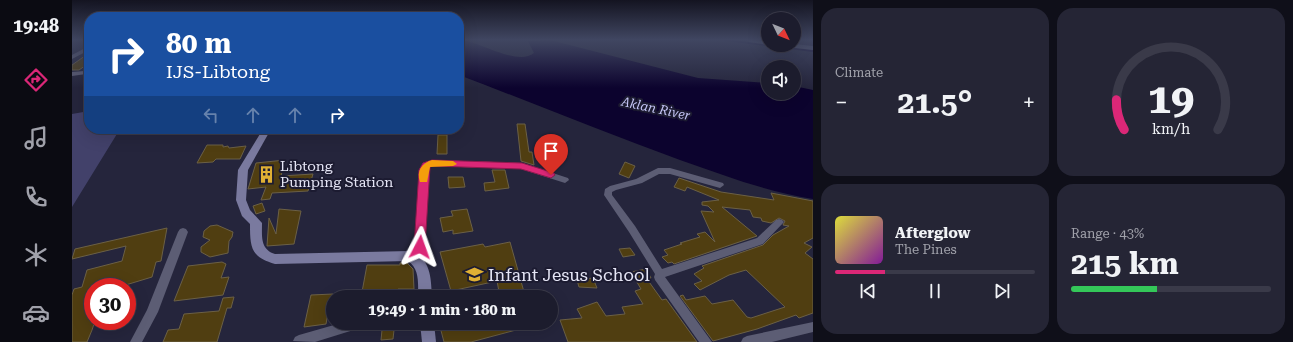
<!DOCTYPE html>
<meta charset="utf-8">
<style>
body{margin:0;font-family:"Roboto Serif",serif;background:#252535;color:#f1f3f6;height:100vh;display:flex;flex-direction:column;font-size:15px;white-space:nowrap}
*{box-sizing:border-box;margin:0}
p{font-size:13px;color:#a0a1aa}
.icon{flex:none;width:22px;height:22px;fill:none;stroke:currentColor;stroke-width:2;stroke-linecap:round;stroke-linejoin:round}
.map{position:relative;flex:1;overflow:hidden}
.drawer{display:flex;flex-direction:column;gap:8px;padding:8px;background:#0f0f19;width:480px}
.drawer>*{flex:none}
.top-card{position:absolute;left:12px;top:12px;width:380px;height:122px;border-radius:16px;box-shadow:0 4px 16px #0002,0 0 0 1px #3a3a49;background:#1a4fa0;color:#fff;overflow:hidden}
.needle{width:26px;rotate:133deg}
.buttons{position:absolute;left:689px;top:12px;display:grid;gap:8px}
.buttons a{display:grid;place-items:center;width:40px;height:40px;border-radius:50%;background:#1c1c2d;box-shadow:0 4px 16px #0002,0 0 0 1px #3a3a49;font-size:20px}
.speed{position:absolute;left:12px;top:278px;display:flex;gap:8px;font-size:20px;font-weight:700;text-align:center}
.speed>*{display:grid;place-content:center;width:52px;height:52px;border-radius:50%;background:#1c1c2d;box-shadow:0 4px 16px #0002,0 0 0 1px #3a3a49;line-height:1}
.speed .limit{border:6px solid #d22;background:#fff;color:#111}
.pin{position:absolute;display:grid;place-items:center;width:34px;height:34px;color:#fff;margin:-41px -17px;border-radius:50% 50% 50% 0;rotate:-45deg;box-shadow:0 0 4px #0007}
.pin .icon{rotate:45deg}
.me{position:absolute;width:44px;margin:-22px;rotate:4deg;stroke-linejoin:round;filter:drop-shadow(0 0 3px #0008)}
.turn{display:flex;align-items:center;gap:14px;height:84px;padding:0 16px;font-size:18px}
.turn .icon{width:52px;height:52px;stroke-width:2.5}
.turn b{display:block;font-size:28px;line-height:34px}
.lanes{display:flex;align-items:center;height:38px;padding:0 16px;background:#0003;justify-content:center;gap:20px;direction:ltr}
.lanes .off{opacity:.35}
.big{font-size:30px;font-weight:700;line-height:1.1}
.drawer .tile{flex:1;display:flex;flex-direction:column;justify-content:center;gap:6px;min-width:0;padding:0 14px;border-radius:16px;background:#252535}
.drawer .dial{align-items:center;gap:0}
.dial svg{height:104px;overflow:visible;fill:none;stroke:#3a3a49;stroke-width:7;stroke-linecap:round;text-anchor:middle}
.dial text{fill:#f1f3f6;stroke:none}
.song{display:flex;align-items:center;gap:12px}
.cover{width:48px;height:48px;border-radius:6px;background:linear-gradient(135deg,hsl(60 70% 55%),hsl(290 70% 35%))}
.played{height:4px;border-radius:2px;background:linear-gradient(90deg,#db2777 25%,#3a3a49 25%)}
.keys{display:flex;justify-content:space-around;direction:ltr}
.heat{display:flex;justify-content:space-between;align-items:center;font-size:22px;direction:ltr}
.charge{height:6px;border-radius:3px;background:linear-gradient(90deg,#34c759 43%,#3a3a49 0)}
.drawer .tiles{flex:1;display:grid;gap:8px;grid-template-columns:repeat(2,1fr)}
.trip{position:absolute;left:254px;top:290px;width:232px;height:40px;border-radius:20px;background:#1c1c2d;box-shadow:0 4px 16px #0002,0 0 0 1px #3a3a49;font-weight:700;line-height:40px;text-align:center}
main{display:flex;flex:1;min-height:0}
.tab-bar{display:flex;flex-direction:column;width:72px;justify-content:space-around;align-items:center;background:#0b0b12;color:#a0a1aa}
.tab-bar .icon{width:28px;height:28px}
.tab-bar .active{color:#db2777}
.tab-bar b{font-size:18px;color:#f1f3f6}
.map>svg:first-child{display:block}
</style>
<main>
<nav class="tab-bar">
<b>19:48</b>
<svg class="icon active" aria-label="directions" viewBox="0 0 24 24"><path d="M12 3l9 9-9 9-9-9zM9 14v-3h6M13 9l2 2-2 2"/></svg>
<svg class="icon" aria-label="music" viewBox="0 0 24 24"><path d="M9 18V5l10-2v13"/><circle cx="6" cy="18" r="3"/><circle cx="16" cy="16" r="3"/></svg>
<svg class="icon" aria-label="phone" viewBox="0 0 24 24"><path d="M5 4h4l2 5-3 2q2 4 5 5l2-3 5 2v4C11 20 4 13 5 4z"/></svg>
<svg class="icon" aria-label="climate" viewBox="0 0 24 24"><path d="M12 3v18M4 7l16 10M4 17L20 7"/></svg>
<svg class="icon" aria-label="car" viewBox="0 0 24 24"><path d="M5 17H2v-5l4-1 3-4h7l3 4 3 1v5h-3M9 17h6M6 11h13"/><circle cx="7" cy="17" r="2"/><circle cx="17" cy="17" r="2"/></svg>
</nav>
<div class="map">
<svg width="741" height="342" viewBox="0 0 741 342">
<rect width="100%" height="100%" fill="#25253c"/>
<polygon fill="#42416a" points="17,111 17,129 48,129 0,207 0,114"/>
<g fill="#0c032e">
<path d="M387,40C406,40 445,67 462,53L456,41L478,40L626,78L696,83V93H722V86L741,90V199C695,192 651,175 608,160C533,133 461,103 387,75Z"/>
<polygon points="646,40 661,40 741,50 741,52"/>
</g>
<g fill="#503e11" stroke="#6b6046">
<polygon points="17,53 17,63 7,70 0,70 0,65"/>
<polygon points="445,124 453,124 457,152 460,152 462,165 449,161"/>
<polygon points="366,135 375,135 375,154 365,154"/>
<polygon points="135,145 151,145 151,147 156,146 157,148 174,146 168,159 144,159 141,162 125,163"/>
<polygon points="213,160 209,176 241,174 236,191 200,193 198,199 189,200 194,187 176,189 184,163"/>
<polygon points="553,162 563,166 557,178 547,174"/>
<polygon points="420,170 433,170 437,188 413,191 412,183 423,182"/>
<polygon points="376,177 391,177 393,187 377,188"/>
<polygon points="607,178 649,192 702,200 699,193 741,201 741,238 732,243 740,247 733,253 741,259 741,313 727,318 724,315 685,329 641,341 608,296 611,295 614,300 633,296 640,304 661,300 675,317 679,318 713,307 674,270 657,275 628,290 622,284 630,281 622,274 632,268 630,266 691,245 701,235 717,226 711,225 713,221 707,218 699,223 690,221 689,218 681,217 678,210 650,207 685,236 602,264 600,262 596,263 590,257 596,255 592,250 610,244 608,243 628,237 625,234 633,232 643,242 629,211 642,212 636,206 630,205 630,202 647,200 615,187 613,191 602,187"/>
<polygon points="190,203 193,211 184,214 181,206"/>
<polygon points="207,209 229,211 222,244 195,246 197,218 204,234"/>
<polygon points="395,209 401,231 381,234 381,230 371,232 368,218 381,216 379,211"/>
<polygon points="145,225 161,232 160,237 157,241 156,253 138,257 129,252 129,247 138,240 131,237 132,231 138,226"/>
<polygon points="95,228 89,261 84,262 80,277 47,287 21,287 21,321 23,321 20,330 15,342 0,342 0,295 2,289 10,287 15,270 50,261 54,246 0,259 3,249"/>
<polygon points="438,242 452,292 451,297 428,297 425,281 379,291 368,252 411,244 413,247"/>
<polygon points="558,248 563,255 551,257 547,249"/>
<polygon points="150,262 154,264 149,278 157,277 151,295 102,301 116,266"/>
<polygon points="328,263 335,263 341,269 342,289 326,289 326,292 290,292 295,265 328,265"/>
<polygon points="574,269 579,278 575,279 590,300 594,299 625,342 496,342 488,320 510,318 505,309 525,302 534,316 553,314 550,307 571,304 563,291 569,289 559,272"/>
<polygon points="521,278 525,288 507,287 505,280"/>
<polygon points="261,294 261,313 256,313 254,324 232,327 239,295"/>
<polygon points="162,297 159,308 155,308 145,342 91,342 96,330 107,329 112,314 147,311 151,298"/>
<polygon points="367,323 445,323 444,330 399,342 372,342"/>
<polygon points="310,330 322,330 321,339 309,340"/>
</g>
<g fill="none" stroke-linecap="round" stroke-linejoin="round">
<g fill="#5c5d74" fill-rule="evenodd">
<polygon points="675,40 696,41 696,45 677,42"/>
<polygon points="722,44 741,46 741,50 715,47 712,45"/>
<polygon points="17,46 17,50 0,59 0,55"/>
<polygon points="12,71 14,72 14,74 0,76 0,72"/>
<polygon points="360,160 450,163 496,178 497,180 493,183 449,169 361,166 357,167 356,170 352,261 351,264 347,265 343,264 342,261 348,170 351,163"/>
<polygon points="586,168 598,168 651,183 652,185 648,188 598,174 587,174 570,183 544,190 540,192 540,195 563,226 590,269 685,238 704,220 707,219 710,220 712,222 691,244 593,277 640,342 627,342 583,280 582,277 583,274 557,232 532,195 533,189 538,186 564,179"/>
<polygon points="111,228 114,229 116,232 86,312 70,342 58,342 75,310 106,232 108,229"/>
<polygon points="741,322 741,332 700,342 669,342 671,338 675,336"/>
<polygon points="269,323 294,323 292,327 288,328 243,342 221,341 223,337 227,335"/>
</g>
<g fill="#7a7a9f" fill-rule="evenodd">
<path d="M191,129H199L176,170L174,200L178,210L190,223C190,236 188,249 203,254L338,251C359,258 359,278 360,297H346C346,284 348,269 336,261L203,264C179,257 178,248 178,224L170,216L164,200L166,170Z"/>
<polygon points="348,323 362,323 364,342 350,342"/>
</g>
</g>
<linearGradient id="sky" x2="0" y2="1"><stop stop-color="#141421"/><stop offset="0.45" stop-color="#404661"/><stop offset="1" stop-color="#404661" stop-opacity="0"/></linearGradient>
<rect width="741" height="88" fill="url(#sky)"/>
<polygon fill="#db2777" stroke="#8e194d" points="360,160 450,163 482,173 483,175 479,178 449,169 361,166 358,167 353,247 351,250 344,250 342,247 347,170 351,163"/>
<path fill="#f59e0b" d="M360,160L381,161L385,164L381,166L358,167L355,182H348C344,171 350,163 360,160Z"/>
<defs>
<symbol id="building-bare" viewBox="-9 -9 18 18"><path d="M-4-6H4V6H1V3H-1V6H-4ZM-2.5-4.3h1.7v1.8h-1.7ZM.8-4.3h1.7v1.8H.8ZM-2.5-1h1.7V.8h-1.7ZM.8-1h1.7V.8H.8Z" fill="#dfb034" stroke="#1c1b31" stroke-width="2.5" paint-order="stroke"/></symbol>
<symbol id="school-bare" viewBox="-9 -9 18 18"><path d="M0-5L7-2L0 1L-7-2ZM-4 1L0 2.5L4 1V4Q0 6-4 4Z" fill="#dfb034" stroke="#1c1b31" stroke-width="2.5" paint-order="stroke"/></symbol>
</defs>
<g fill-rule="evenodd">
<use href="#building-bare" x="182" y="162" width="25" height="25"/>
<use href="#school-bare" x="390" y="262" width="25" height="25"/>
</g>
<g text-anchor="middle" stroke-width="4" stroke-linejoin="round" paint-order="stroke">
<g font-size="13" font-style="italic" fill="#c3c4f4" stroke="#1c1b31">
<text transform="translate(584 108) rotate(12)" y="5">Aklan River</text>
</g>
<g font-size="14" fill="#e5e5f5" stroke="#1c1b31" text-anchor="start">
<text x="208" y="171">Libtong<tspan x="208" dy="16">Pumping Station</tspan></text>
</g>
<g font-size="17" fill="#e5e5f5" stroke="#1c1b31" text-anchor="start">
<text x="416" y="281">Infant Jesus School</text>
</g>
</g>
</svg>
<div class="buttons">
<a><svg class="needle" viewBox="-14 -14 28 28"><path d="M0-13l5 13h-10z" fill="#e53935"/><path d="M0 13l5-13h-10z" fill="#a0a1aa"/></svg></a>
<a><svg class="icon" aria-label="sound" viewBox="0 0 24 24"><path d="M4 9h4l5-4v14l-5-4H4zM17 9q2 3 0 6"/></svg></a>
</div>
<div class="speed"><div class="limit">30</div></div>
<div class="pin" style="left:479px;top:175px;background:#d93025"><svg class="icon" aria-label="arrive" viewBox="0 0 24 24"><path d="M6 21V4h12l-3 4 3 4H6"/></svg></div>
<svg class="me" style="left:348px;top:247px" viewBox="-20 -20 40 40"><path d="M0-17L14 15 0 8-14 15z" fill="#db2777" stroke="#fff" stroke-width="4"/></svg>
<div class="trip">19:49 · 1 min · 180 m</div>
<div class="top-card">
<div class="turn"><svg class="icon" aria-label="right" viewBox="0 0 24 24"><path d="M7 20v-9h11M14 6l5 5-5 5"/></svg><div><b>80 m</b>IJS-Libtong</div></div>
<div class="lanes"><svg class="icon off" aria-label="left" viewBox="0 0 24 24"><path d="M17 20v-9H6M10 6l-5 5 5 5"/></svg><svg class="icon off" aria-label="ahead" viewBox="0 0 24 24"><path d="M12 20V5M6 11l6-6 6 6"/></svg><svg class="icon off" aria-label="ahead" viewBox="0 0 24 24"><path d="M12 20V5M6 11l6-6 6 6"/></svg><svg class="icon" aria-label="right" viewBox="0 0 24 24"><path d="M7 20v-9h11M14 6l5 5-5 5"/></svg></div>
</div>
</div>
<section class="drawer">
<div class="tiles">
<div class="tile"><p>Climate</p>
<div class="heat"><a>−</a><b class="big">21.5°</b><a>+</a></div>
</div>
<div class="tile dial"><svg viewBox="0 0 100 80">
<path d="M14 69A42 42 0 1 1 86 69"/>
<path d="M14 69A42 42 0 0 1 8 46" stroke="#db2777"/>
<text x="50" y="56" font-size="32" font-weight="700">19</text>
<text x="50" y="72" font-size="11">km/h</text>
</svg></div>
<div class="tile">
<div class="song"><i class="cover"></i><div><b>Afterglow</b><p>The Pines</p></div></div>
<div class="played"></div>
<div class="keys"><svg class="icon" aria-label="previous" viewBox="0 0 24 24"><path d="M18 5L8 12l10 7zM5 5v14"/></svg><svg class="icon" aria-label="pause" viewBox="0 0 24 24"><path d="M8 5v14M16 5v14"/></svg><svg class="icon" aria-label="next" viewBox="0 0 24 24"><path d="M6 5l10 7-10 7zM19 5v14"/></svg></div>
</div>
<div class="tile"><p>Range · 43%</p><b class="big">215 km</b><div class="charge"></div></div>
</div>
</section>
</main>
